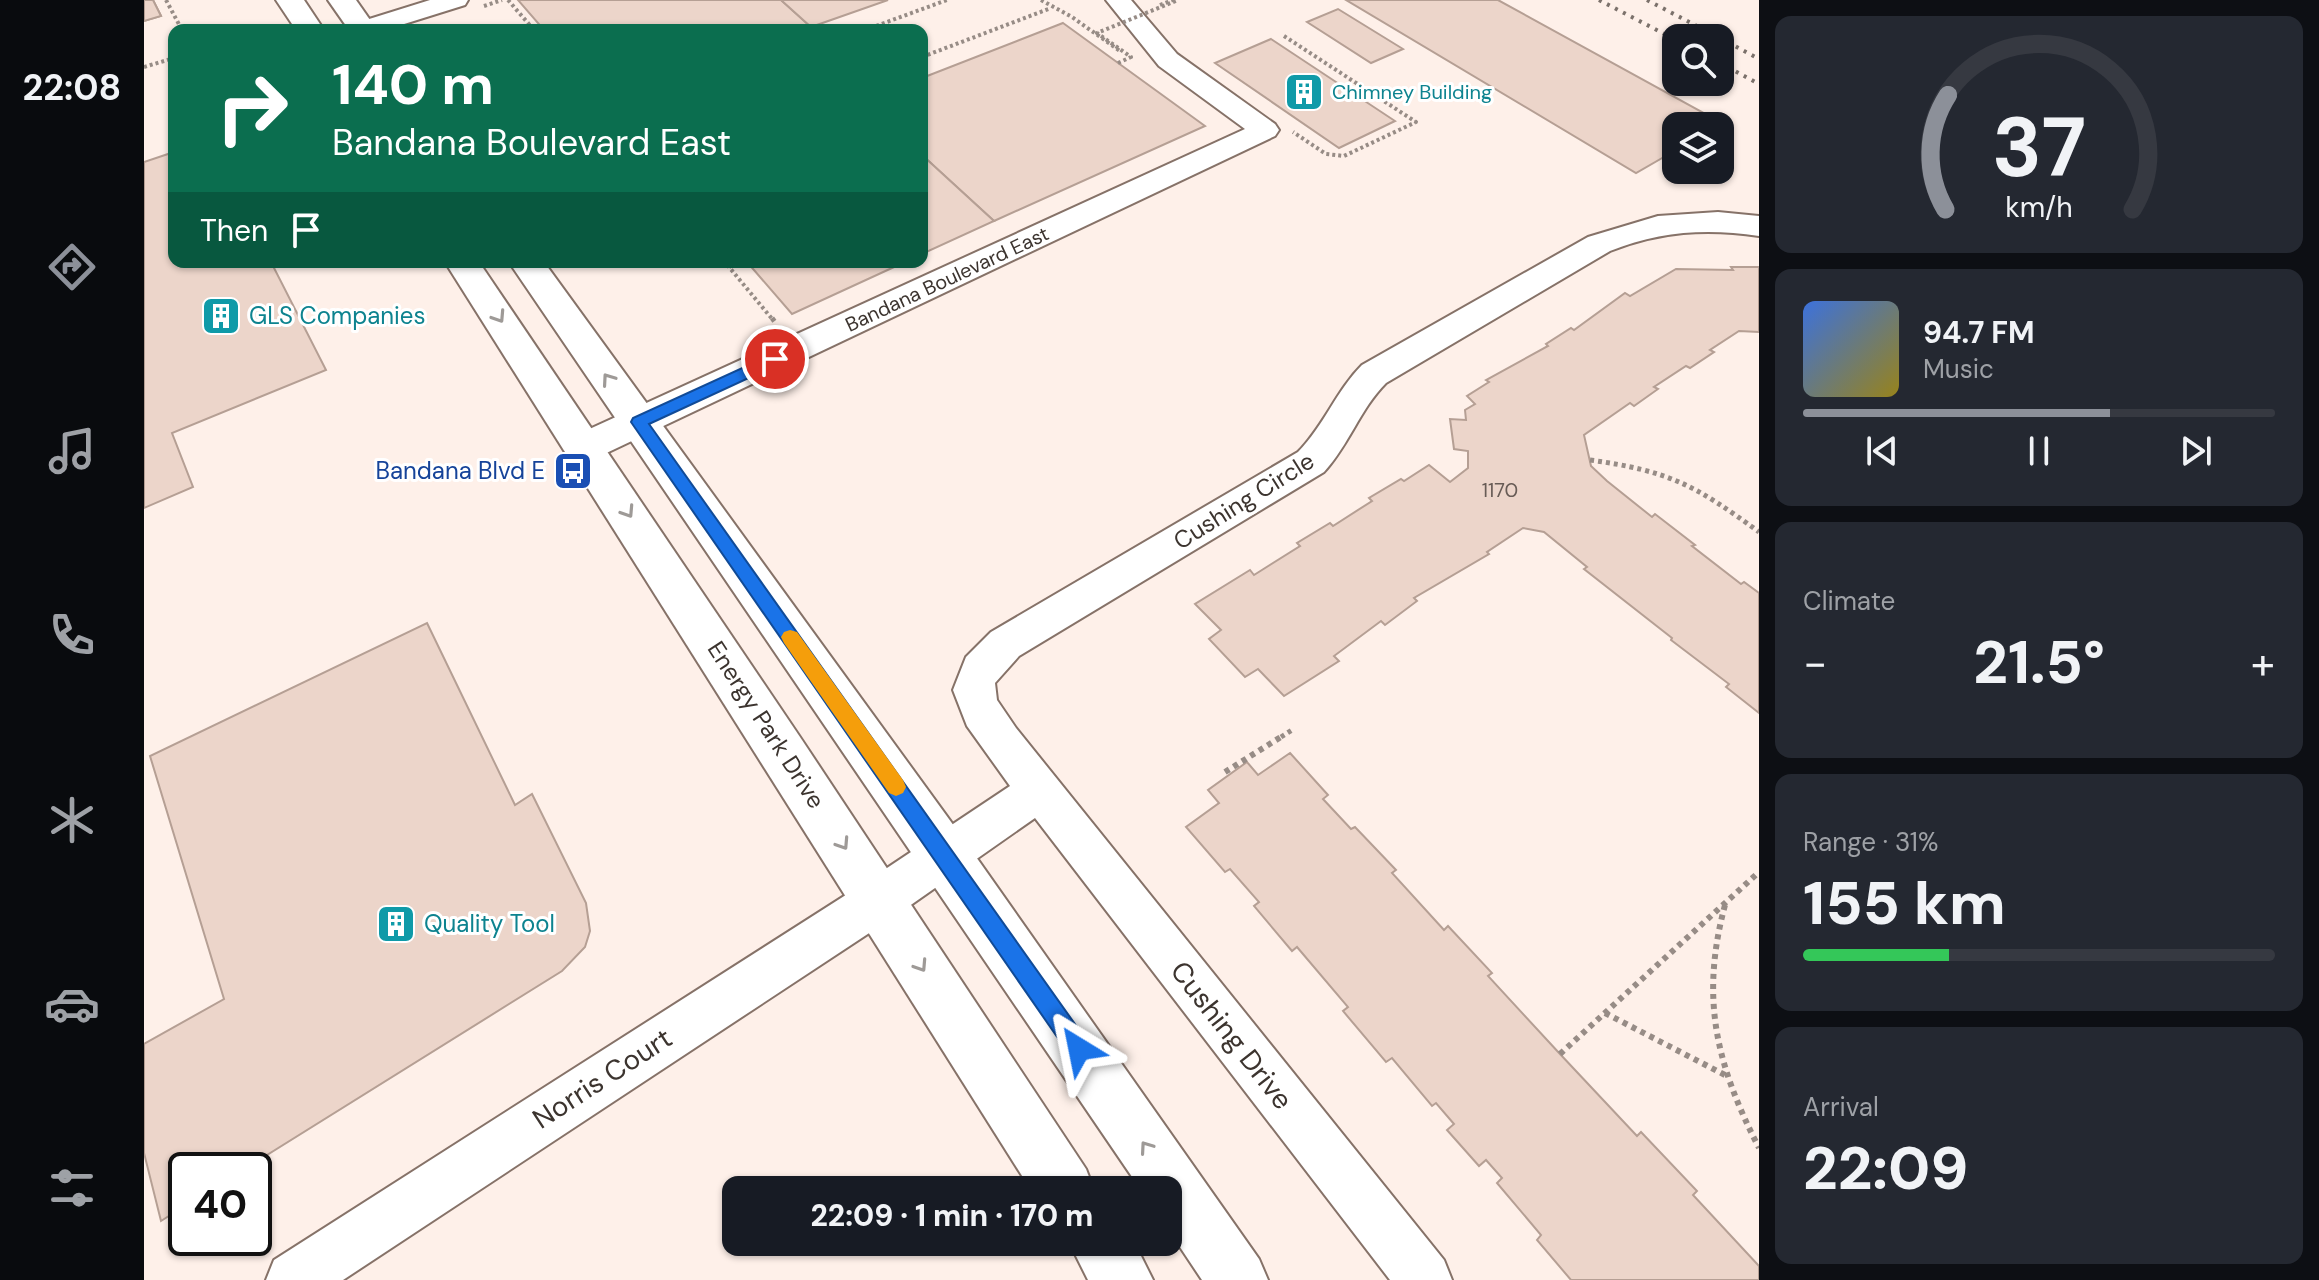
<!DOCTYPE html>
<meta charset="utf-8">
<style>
body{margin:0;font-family:"DM Sans",sans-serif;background:#242831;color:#f1f3f6;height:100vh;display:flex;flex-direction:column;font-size:30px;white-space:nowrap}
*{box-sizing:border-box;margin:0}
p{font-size:26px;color:#9ea1a6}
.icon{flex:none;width:44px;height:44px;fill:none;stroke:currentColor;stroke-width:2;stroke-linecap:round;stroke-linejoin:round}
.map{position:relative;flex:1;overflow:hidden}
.side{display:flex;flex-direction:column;gap:16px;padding:16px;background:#0d0f14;width:560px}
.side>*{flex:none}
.guide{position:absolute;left:24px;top:24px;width:760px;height:244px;border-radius:16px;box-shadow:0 2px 6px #0004;background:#0b6e4f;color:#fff;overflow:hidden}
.controls{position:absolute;left:1518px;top:24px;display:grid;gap:16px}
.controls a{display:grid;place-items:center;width:72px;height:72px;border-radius:16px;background:#171b24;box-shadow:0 2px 6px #0004;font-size:40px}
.speed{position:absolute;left:24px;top:1152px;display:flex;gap:16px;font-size:40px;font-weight:700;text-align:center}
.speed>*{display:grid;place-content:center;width:104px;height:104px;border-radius:50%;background:#171b24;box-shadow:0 2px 6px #0004;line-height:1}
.speed .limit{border:4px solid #111;border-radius:12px;background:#fff;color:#111}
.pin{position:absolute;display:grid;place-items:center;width:68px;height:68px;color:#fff;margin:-34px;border:4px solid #fff;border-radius:50%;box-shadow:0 2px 8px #0007}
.me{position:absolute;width:88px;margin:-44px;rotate:325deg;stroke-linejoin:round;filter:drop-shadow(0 0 6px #0008)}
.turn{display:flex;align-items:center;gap:28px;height:168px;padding:0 32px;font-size:36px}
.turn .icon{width:104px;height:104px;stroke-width:2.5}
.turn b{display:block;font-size:56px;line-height:68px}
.then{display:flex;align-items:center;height:76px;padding:0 32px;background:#0003;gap:16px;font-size:30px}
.big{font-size:60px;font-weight:800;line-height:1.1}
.side .tile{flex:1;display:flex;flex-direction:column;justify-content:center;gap:12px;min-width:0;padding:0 28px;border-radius:16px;background:#242831}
.side .dial{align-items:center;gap:0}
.dial svg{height:208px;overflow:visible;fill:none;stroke:#363941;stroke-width:7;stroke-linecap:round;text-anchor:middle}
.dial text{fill:#f1f3f6;stroke:none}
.song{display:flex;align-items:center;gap:24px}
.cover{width:96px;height:96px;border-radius:12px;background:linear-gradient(135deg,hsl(220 70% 55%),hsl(50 70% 35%))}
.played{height:8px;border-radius:4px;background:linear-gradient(90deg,#8c9099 65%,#363941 65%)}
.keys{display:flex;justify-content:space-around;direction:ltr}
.heat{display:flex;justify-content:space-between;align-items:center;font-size:44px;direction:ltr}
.charge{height:12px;border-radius:6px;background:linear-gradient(90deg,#34c759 31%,#363941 0)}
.trip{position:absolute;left:578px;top:1176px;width:460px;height:80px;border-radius:16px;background:#171b24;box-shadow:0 2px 6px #0004;font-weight:800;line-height:80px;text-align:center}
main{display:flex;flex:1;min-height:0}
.dock{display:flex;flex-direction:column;width:144px;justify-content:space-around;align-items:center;background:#090b0e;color:#9ea1a6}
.dock .icon{width:56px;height:56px}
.dock .on{color:#8c9099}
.dock b{font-size:36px;color:#f1f3f6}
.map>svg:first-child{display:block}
</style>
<main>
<nav class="dock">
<b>22:08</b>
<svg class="icon on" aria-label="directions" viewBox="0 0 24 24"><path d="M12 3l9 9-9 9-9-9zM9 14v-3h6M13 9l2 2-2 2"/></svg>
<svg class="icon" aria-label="music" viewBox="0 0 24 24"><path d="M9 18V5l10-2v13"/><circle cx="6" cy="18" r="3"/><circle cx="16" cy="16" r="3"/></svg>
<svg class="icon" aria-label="phone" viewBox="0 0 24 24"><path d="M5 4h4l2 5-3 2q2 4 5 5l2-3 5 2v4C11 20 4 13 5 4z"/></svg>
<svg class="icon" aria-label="climate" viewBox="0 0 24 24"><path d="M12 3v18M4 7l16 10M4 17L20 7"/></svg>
<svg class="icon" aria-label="car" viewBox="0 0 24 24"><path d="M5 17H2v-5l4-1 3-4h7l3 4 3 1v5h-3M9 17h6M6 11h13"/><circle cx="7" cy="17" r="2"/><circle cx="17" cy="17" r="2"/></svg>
<svg class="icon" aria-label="filters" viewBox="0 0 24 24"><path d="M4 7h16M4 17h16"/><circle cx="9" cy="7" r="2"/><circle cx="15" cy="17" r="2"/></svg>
</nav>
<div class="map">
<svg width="1615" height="1280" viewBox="0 0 1615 1280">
<rect width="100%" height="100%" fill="#fef0e9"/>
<g fill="#ecd5ca" stroke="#b59f94" stroke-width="2">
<polygon points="0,0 9,0 17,16 0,21"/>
<polygon points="0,0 9,0 17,16 0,21"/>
<polygon points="374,0 637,0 667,27 659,30 400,30"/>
<polygon points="637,0 744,0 667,27"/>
<polygon points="1202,0 1354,0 1578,123 1573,126 1532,126 1532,150 1492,173"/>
<polygon points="1194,9 1259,49 1227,63 1163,22"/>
<polygon points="919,23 1061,126 850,221 778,155 778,78"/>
<polygon points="1127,39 1251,121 1195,148 1071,63"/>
<polygon points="30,152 30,262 127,262 182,370 28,433 49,487 0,508 0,162"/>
<polygon points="778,155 850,221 778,254"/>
<polygon points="603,262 761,262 648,314"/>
<polygon points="1587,267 1615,267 1615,332 1595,331 1566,350 1570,352 1546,368 1542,366 1510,387 1514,389 1490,406 1486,403 1440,435 1447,466 1463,481 1508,517 1511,514 1551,545 1548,546 1597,584 1600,582 1615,593 1615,713 1582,687 1585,684 1527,640 1528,638 1440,569 1443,567 1400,532 1379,528 1343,552 1345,554 1270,598 1273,601 1241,625 1237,621 1190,656 1195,661 1140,696 1114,669 1101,677 1065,639 1077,630 1051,604 1106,570 1110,575 1156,546 1153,543 1186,523 1189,526 1228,501 1225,498 1257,479 1260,481 1285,465 1306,482 1324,468 1324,451 1310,449 1306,419 1322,420 1321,410 1331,404 1323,396 1345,382 1342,380 1404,346 1402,344 1427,328 1430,330 1481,293 1486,296 1532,269 1589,270"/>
<polygon points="283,623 371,805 388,794 442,903 446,931 441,947 418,971 99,1170 42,1170 42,1205 17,1221 0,1153 0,1044 80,999 6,756"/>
<polygon points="1146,753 1184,795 1179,799 1207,829 1211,827 1252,870 1248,873 1300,930 1304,926 1348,973 1344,976 1416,1054 1493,1136 1497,1132 1553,1191 1549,1195 1615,1266 1615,1280 1427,1280 1393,1240 1397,1235 1353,1183 1358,1178 1342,1160 1335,1166 1303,1130 1310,1124 1292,1103 1288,1106 1248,1058 1242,1062 1199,1011 1204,1007 1153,947 1148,951 1110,906 1115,902 1086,869 1081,872 1042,827 1075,803 1064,790 1103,762 1114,775"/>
</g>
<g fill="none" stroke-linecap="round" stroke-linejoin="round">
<defs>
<g id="street">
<polygon points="286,0 324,0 321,5 241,30 202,30 206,25"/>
<polygon points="962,0 987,0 1033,54 1131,124 1135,130 1131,136 454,457 441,460 428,457 423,447 428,437 1101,129 1015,66"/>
<path d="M1574,212L1615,216V236C1563,228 1515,231 1466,251L1242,383C1216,409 1205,445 1180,472L875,656L851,683L853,700L872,728L1300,1260L1308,1280H1246L891,818L751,916L199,1280H122L130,1260L719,884L866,786L823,726L809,690L822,657L847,632L1154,452C1180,426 1192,391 1218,365L1444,237L1514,216Z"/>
</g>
<g id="secondary">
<polygon points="132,0 160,0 180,30 152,30"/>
<polygon points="184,0 212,0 233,30 205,30"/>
<polygon points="301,262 335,262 658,740 942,1169 950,1190 887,1190"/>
<polygon points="365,262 400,262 818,837 1115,1259 1124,1280 1058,1280 1024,1229 1024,1190 997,1190"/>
<polygon points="925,1242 990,1242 1009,1280 944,1280"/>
</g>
</defs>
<use href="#street" stroke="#867268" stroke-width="4"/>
<use href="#secondary" stroke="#867268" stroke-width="4"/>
<g stroke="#978c86" stroke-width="4" stroke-dasharray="3 3" stroke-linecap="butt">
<polyline points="22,0 38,30"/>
<polyline points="364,0 390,30"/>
<polyline points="897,0 928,17 976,51"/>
<polyline points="1016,5 1029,0"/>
<polyline points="340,6 358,0"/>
<polyline points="721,30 803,0"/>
<polyline points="1140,36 1272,122 1200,156 1182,154 1149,132"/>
<polyline points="778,57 907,8"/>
<polyline points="0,67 30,58"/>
<polyline points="592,262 585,267 629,320"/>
</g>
<g stroke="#978c86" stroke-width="5" stroke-dasharray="4 4" stroke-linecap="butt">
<polyline points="628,318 631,322"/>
<path d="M1446,460C1525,471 1551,485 1615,532"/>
<polyline points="1137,737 1148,730"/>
</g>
<g stroke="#978c86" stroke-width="6" stroke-dasharray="5 5" stroke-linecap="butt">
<polyline points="1081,772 1140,735"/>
<path d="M1581,905C1556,998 1572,1064 1615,1148"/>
<polyline points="1461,1013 1581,1075"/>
<polyline points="1416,1054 1615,872"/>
</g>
<use href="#street" fill="#fff" fill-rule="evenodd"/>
<use href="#secondary" fill="#fff" fill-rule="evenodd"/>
<g stroke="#7b716b" stroke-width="4" stroke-dasharray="3 6" stroke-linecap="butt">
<polyline points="1455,0 1532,40"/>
<polyline points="1503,0 1576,38"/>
<polyline points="1576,38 1615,59"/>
<polyline points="1576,63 1615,84"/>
</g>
<polyline stroke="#978c86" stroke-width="4" stroke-dasharray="3 3" stroke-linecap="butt" points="974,63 987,57 953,33 1034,0"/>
</g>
<defs><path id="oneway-chevron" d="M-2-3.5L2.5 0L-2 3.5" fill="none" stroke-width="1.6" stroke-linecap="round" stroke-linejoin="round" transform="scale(2)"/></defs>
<g stroke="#9e9a97">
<use href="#oneway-chevron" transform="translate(355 317) rotate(57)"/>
<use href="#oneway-chevron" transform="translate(464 379) rotate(-125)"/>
<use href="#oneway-chevron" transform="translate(484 512) rotate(57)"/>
<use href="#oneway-chevron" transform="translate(699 844) rotate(57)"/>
<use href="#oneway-chevron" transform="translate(777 966) rotate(57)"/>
<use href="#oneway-chevron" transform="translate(1002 1147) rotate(-125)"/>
</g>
<polygon fill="#1a73e8" stroke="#114b97" stroke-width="2" points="631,353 637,355 637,363 505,424 943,1041 946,1049 943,1057 935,1060 927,1057 487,422 489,418"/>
<polygon fill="#f59e0b" points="646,630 653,632 759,780 762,787 759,793 752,796 745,793 640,643 637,637 640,632"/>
<defs>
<symbol id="building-square" viewBox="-11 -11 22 22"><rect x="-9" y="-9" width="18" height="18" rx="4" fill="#0f9aa8" stroke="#fff"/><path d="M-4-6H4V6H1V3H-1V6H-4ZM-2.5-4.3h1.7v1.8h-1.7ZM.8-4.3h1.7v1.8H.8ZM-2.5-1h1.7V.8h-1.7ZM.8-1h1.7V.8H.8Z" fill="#fff"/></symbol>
<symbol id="bus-square" viewBox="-11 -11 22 22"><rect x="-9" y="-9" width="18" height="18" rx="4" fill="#1a4fb4" stroke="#fff"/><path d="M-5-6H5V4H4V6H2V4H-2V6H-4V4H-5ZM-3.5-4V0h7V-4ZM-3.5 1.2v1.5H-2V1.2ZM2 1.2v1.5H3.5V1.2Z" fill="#fff"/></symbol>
</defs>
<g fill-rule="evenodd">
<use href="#building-square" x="1138" y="70" width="44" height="44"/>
<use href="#building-square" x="55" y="294" width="44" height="44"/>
<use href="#bus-square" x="407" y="449" width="44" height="44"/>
<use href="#building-square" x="230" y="902" width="44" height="44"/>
</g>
<g text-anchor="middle" stroke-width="6" stroke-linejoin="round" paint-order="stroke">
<g font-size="20" fill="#0d838f" stroke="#fff" text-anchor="start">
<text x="1188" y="99">Chimney Building</text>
</g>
<g font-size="20" fill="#3c342f" stroke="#fff">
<text transform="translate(803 279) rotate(-25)" y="7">Bandana Boulevard East</text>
</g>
<g font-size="20" fill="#685c56">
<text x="1356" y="497">1170</text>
</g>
<g font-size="24" fill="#0d838f" stroke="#fff" text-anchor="start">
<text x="105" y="324">GLS Companies</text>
<text x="280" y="932">Quality Tool</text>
</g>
<g font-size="24" fill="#164399" stroke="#fff" text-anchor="end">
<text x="401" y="479">Bandana Blvd E</text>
</g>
<g font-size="24" fill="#3c342f" stroke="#fff">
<text transform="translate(1100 501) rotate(-32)" y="8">Cushing Circle</text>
<text transform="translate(622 725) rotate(57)" y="8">Energy Park Drive</text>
</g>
<g font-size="28" fill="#3c342f" stroke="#fff">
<text transform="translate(1088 1035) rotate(52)" y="10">Cushing Drive</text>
<text transform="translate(458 1078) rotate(-33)" y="10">Norris Court</text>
</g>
</g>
</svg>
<div class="controls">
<a><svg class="icon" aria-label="search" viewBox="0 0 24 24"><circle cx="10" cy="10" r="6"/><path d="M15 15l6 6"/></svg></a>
<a><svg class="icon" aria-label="layers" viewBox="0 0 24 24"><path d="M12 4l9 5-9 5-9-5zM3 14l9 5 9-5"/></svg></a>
</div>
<div class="speed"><div class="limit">40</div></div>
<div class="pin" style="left:631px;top:359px;background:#d93025"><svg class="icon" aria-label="arrive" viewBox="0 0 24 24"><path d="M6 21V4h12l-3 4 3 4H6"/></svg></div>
<svg class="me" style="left:935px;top:1049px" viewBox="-20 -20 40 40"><path d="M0-17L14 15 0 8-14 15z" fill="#1a73e8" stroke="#fff" stroke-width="4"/></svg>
<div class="trip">22:09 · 1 min · 170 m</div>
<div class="guide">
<div class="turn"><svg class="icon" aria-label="right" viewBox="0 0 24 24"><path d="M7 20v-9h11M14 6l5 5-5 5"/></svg><div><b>140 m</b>Bandana Boulevard East</div></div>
<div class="then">Then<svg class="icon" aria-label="arrive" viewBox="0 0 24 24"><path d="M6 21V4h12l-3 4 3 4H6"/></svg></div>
</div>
</div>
<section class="side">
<div class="tile dial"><svg viewBox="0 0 100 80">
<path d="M14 69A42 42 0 1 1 86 69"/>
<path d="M14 69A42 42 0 0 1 15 25" stroke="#8c9099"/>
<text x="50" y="56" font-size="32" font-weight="700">37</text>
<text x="50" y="72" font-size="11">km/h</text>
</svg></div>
<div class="tile">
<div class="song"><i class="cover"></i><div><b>94.7 FM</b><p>Music</p></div></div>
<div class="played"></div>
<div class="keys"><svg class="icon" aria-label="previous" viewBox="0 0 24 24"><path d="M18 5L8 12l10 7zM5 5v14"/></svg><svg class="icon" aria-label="pause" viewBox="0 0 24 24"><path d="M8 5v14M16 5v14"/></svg><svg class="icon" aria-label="next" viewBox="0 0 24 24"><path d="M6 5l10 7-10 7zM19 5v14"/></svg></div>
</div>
<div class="tile"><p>Climate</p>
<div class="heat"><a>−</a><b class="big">21.5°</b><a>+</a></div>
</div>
<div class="tile"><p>Range · 31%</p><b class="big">155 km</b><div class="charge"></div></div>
<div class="tile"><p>Arrival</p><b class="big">22:09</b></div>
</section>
</main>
